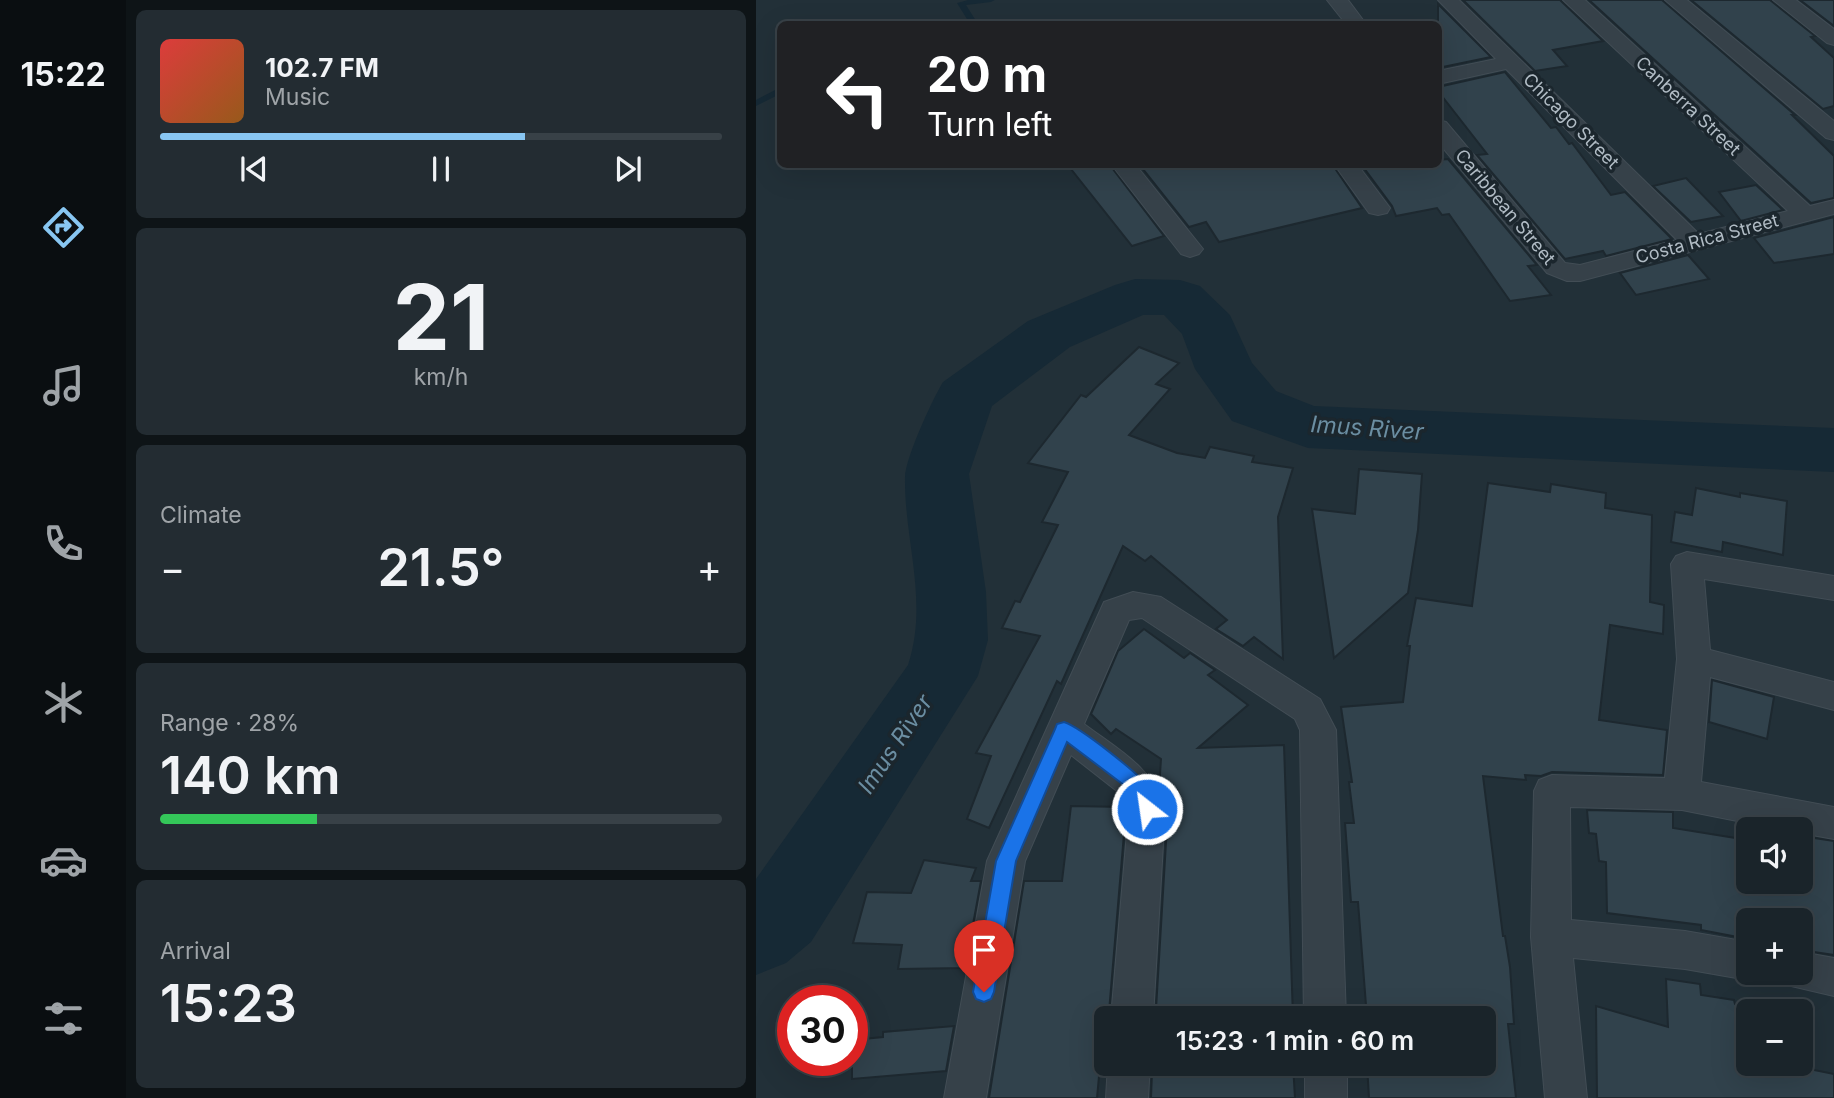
<!DOCTYPE html>
<meta charset="utf-8">
<style>
body{margin:0;font-family:Inter,sans-serif;background:#232c32;color:#f1f3f6;height:100vh;display:flex;flex-direction:column;font-size:26px;white-space:nowrap}
*{box-sizing:border-box;margin:0}
p{font-size:23px;color:#9fa4a8}
.icon{flex:none;width:38px;height:38px;fill:none;stroke:currentColor;stroke-width:2;stroke-linecap:round;stroke-linejoin:round}
.map{position:relative;flex:1;overflow:hidden}
.panel{display:flex;flex-direction:column;gap:10px;padding:10px;background:#0e1417;width:630px}
.panel>*{flex:none}
.guide{position:absolute;left:21px;top:21px;width:665px;height:147px;border-radius:10px;box-shadow:0 7px 28px #0002,0 0 0 2px #384147;background:#202124;color:#fff;overflow:hidden}
.fabs{position:absolute;left:980px;top:817px;display:grid;gap:14px}
.fabs a{display:grid;place-items:center;width:77px;height:77px;border-radius:10px;background:#1a242a;box-shadow:0 7px 28px #0002,0 0 0 2px #384147;font-size:35px}
.speed{position:absolute;left:21px;top:985px;display:flex;gap:14px;font-size:35px;font-weight:700;text-align:center}
.speed>*{display:grid;place-content:center;width:91px;height:91px;border-radius:50%;background:#1a242a;box-shadow:0 7px 28px #0002,0 0 0 2px #384147;line-height:1}
.speed .limit{border:10px solid #d22;background:#fff;color:#111}
.pin{position:absolute;display:grid;place-items:center;width:60px;height:60px;color:#fff;margin:-72px -30px;border-radius:50% 50% 50% 0;rotate:-45deg;box-shadow:0 0 7px #0007}
.pin .icon{rotate:45deg}
.me{position:absolute;width:77px;margin:-38px;rotate:330deg;stroke-linejoin:round;filter:drop-shadow(0 0 5px #0008)}
.turn{display:flex;align-items:center;gap:24px;height:147px;padding:0 35px;font-size:32px}
.turn .icon{width:91px;height:91px;stroke-width:2.5}
.turn b{display:block;font-size:49px;line-height:60px}
.big{font-size:52px;font-weight:600;line-height:1.1}
.panel .tile{flex:1;display:flex;flex-direction:column;justify-content:center;gap:10px;min-width:0;padding:0 24px;border-radius:10px;background:#232c32}
.panel .dial{align-items:center;gap:0}
.dial b{font-size:91px;line-height:1}
.song{display:flex;align-items:center;gap:21px}
.cover{width:84px;height:84px;border-radius:10px;background:linear-gradient(135deg,hsl(0 70% 55%),hsl(30 70% 35%))}
.played{height:7px;border-radius:4px;background:linear-gradient(90deg,#88c6f2 65%,#384147 65%)}
.keys{display:flex;justify-content:space-around;direction:ltr}
.heat{display:flex;justify-content:space-between;align-items:center;font-size:38px;direction:ltr}
.charge{height:10px;border-radius:5px;background:linear-gradient(90deg,#34c759 28%,#384147 0)}
.trip{position:absolute;left:338px;top:1006px;width:402px;height:70px;border-radius:10px;background:#1a242a;box-shadow:0 7px 28px #0002,0 0 0 2px #384147;font-weight:600;line-height:70px;text-align:center}
main{display:flex;flex:1;min-height:0}
.tab-bar{display:flex;flex-direction:column;width:126px;justify-content:space-around;align-items:center;background:#0a0e11;color:#9fa4a8}
.tab-bar .icon{width:49px;height:49px}
.tab-bar .active{color:#88c6f2}
.tab-bar b{font-size:32px;color:#f1f3f6}
.map>svg:first-child{display:block}
</style>
<main>
<nav class="tab-bar">
<b>15:22</b>
<svg class="icon active" aria-label="directions" viewBox="0 0 24 24"><path d="M12 3l9 9-9 9-9-9zM9 14v-3h6M13 9l2 2-2 2"/></svg>
<svg class="icon" aria-label="music" viewBox="0 0 24 24"><path d="M9 18V5l10-2v13"/><circle cx="6" cy="18" r="3"/><circle cx="16" cy="16" r="3"/></svg>
<svg class="icon" aria-label="phone" viewBox="0 0 24 24"><path d="M5 4h4l2 5-3 2q2 4 5 5l2-3 5 2v4C11 20 4 13 5 4z"/></svg>
<svg class="icon" aria-label="climate" viewBox="0 0 24 24"><path d="M12 3v18M4 7l16 10M4 17L20 7"/></svg>
<svg class="icon" aria-label="car" viewBox="0 0 24 24"><path d="M5 17H2v-5l4-1 3-4h7l3 4 3 1v5h-3M9 17h6M6 11h13"/><circle cx="7" cy="17" r="2"/><circle cx="17" cy="17" r="2"/></svg>
<svg class="icon" aria-label="filters" viewBox="0 0 24 24"><path d="M4 7h16M4 17h16"/><circle cx="9" cy="7" r="2"/><circle cx="15" cy="17" r="2"/></svg>
</nav>
<section class="panel">
<div class="tile">
<div class="song"><i class="cover"></i><div><b>102.7 FM</b><p>Music</p></div></div>
<div class="played"></div>
<div class="keys"><svg class="icon" aria-label="previous" viewBox="0 0 24 24"><path d="M18 5L8 12l10 7zM5 5v14"/></svg><svg class="icon" aria-label="pause" viewBox="0 0 24 24"><path d="M8 5v14M16 5v14"/></svg><svg class="icon" aria-label="next" viewBox="0 0 24 24"><path d="M6 5l10 7-10 7zM19 5v14"/></svg></div>
</div>
<div class="tile dial"><b>21</b><p>km/h</p></div>
<div class="tile"><p>Climate</p>
<div class="heat"><a>−</a><b class="big">21.5°</b><a>+</a></div>
</div>
<div class="tile"><p>Range · 28%</p><b class="big">140 km</b><div class="charge"></div></div>
<div class="tile"><p>Arrival</p><b class="big">15:23</b></div>
</section>
<div class="map">
<svg width="1078" height="1098" viewBox="0 0 1078 1098">
<rect width="100%" height="100%" fill="#223038"/>
<g fill="none" stroke-linecap="round" stroke-linejoin="round">
<g fill="#162935" fill-rule="evenodd">
<polygon points="212,0 239,0 235,2 210,5 222,24 214,24 201,3"/>
<polygon points="21,89 24,89 24,94 0,106 0,100"/>
</g>
<path fill="#162935" fill-rule="evenodd" d="M379,279L424,280L444,286L474,315L496,363L520,391L558,406L1078,428V472L552,448L476,421L439,369L426,334L408,315H387L314,347L236,406L213,474L230,592L232,640L222,676L55,942L30,963L0,975V879L152,665C173,601 148,541 149,477C149,459 177,398 187,382L272,321L359,285Z"/>
</g>
<g fill="#31424c" stroke="#1d282f" stroke-width="2">
<polygon points="707,0 804,0 847,41 797,50 811,66 779,71"/>
<polygon points="833,0 906,0 1039,115 1036,115 1078,156 1078,198 1055,203"/>
<polygon points="935,0 1014,0 1059,36 1055,37 1078,58 1078,106 1067,109"/>
<polygon points="1044,0 1078,0 1078,26"/>
<polygon points="682,4 735,57 682,68"/>
<polygon points="749,72 795,128 800,127 813,144 816,143 855,195 869,192 916,239 850,256 847,251 809,259 721,155 731,154 682,91 682,87"/>
<polygon points="692,159 781,265 772,266 795,295 754,301 693,214 686,215 681,208 640,216 636,206 605,164 682,164 682,160"/>
<polygon points="311,164 353,164 408,236 376,246"/>
<polygon points="383,164 576,164 606,208 463,242 450,222 433,227"/>
<polygon points="930,178 967,216 935,222 897,186"/>
<polygon points="1000,185 1027,210 985,221 963,192"/>
<polygon points="1078,217 1078,254 1018,263 998,238"/>
<polygon points="932,255 953,279 880,295 864,273"/>
<polygon points="383,347 423,363 400,384 414,389 373,435 421,453 449,458 454,447 498,456 496,462 537,468 522,517 527,659 498,637 487,646 460,629 471,620 395,556 389,561 367,546 305,684 301,681 233,828 211,819 235,756 220,753 284,636 246,628 259,601 264,602 302,525 286,522 312,472 272,463 325,395 330,397"/>
<polygon points="603,469 666,474 662,530 652,593 578,658 556,509 599,514"/>
<polygon points="732,483 794,492 795,484 850,493 849,508 896,515 894,602 908,605 907,634 854,625 843,720 911,730 907,775 796,772 785,776 769,775 770,780 727,776 747,936 749,936 754,967 758,1024 752,1024 760,1098 613,1098 611,1064 728,1064 728,1018 611,1018 602,902 595,902 589,823 598,823 593,782 596,782 585,707 647,702 654,646 651,646 660,598 716,606"/>
<polygon points="940,488 984,497 984,493 1031,501 1027,555 967,542 966,552 915,542 919,512 936,515"/>
<polygon points="388,629 428,658 434,653 459,670 452,675 492,705 442,748 528,745 537,1018 437,1018 437,1006 400,1009 412,809 403,789 405,759 360,729 355,734 335,714 362,651"/>
<polygon points="956,680 1018,697 1011,739 953,722"/>
<polygon points="315,806 369,807 370,810 353,1012 349,1012 341,1098 233,1098 268,881 306,881"/>
<polygon points="831,810 917,812 917,828 986,839 986,825 1011,830 992,830 992,882 1045,882 1045,836 1078,841 1078,955 1045,950 1045,920 992,920 992,939 945,930 945,925 851,913 850,862 843,861 840,834 833,833"/>
<polygon points="168,860 220,868 215,881 225,881 209,968 142,969 146,945 97,943 111,892 155,893"/>
<polygon points="910,979 944,984 945,995 978,1000 979,1004 1003,1012 992,1012 992,1064 1043,1064 1043,1067 1078,1074 1078,1098 841,1098 840,1006 912,1027"/>
<polygon points="198,1026 190,1071 96,1079 96,1040 127,1037 127,1032"/>
<polygon points="435,1064 537,1064 539,1098 395,1098 396,1071 435,1069"/>
</g>
<g fill="none" stroke-linecap="round" stroke-linejoin="round">
<defs>
<g id="street">
<polygon points="571,0 592,0 610,24 590,24"/>
<polygon points="682,0 703,0 943,234 1032,211 807,0 829,0 1054,206 1078,200 1078,214 824,281 811,281 791,273 682,142 682,120 690,122 809,263 824,265 921,240 750,69 682,84 682,71 740,59"/>
<polygon points="909,0 931,0 1078,121 1078,140 1070,138"/>
<polygon points="1017,0 1040,0 1078,29 1078,45 1071,43"/>
<polygon points="355,164 379,164 447,249 443,254 434,257 425,254"/>
<polygon points="578,164 601,164 634,208 631,213 622,215 613,213"/>
<polygon points="931,552 1078,576 1078,600 948,579 954,650 1078,682 1078,710 954,677 945,782 1078,807 1078,839 1045,833 1045,830 1027,830 926,810 814,807 815,920 929,931 992,942 992,973 1007,973 992,980 929,969 817,958 831,1098 789,1098 775,937 778,791 783,780 796,775 909,778 921,659 915,564 920,556"/>
<path d="M377,592L405,597L564,699L580,730L590,1018H548L544,730L539,719L386,618L373,620L328,724C361,749 397,767 409,809L397,1018H355L373,809L366,795L315,755L269,861L230,1098H188L231,861L348,602Z"/>
<polygon points="1045,952 1078,958 1078,996 1031,985 1026,973 1045,973"/>
<polygon points="352,1064 394,1064 392,1098 350,1098"/>
<rect x="549" y="1064" width="42" height="34"/>
</g>
</defs>
<use href="#street" stroke="#424d55" stroke-width="2"/>
<use href="#street" fill="#364149" fill-rule="evenodd"/>
</g>
<path fill="#1a73e8" stroke="#114b97" stroke-width="2" d="M308,722C324,727 385,775 394,789C399,796 401,807 397,815L391,817L384,815L379,797L373,789L311,742L260,861L238,992L235,999L228,1002L220,999L217,992L240,861L299,729L301,724Z"/>
<g text-anchor="middle" stroke-width="7" stroke-linejoin="round" paint-order="stroke">
<g font-size="18" fill="#b1bcc5" stroke="#1b262d">
<text transform="translate(932 106) rotate(43)" y="6">Canberra Street</text>
<text transform="translate(815 121) rotate(45)" y="6">Chicago Street</text>
<text transform="translate(749 207) rotate(50)" y="6">Caribbean Street</text>
<text transform="translate(951 239) rotate(-15)" y="6">Costa Rica Street</text>
</g>
<g font-size="23" font-style="italic" fill="#6b8ea2" stroke="#1b262d">
<text transform="translate(611 428) rotate(4)" y="8">Imus River</text>
<text transform="translate(139 744) rotate(-56)" y="8">Imus River</text>
</g>
</g>
</svg>
<div class="fabs">
<a><svg class="icon" aria-label="sound" viewBox="0 0 24 24"><path d="M4 9h4l5-4v14l-5-4H4zM17 9q2 3 0 6"/></svg></a>
<a>+</a>
<a>−</a>
</div>
<div class="speed"><div class="limit">30</div></div>
<div class="pin" style="left:228px;top:992px;background:#d93025"><svg class="icon" aria-label="arrive" viewBox="0 0 24 24"><path d="M6 21V4h12l-3 4 3 4H6"/></svg></div>
<svg class="me" style="left:391px;top:809px" viewBox="-20 -20 40 40"><circle r="17" fill="#1a73e8" stroke="#fff" stroke-width="3"/><path d="M0-11L8 9 0 5-8 9z" fill="#fff"/></svg>
<div class="trip">15:23 · 1 min · 60 m</div>
<div class="guide">
<div class="turn"><svg class="icon" aria-label="left" viewBox="0 0 24 24"><path d="M17 20v-9H6M10 6l-5 5 5 5"/></svg><div><b>20 m</b>Turn left</div></div>
</div>
</div>
</main>
